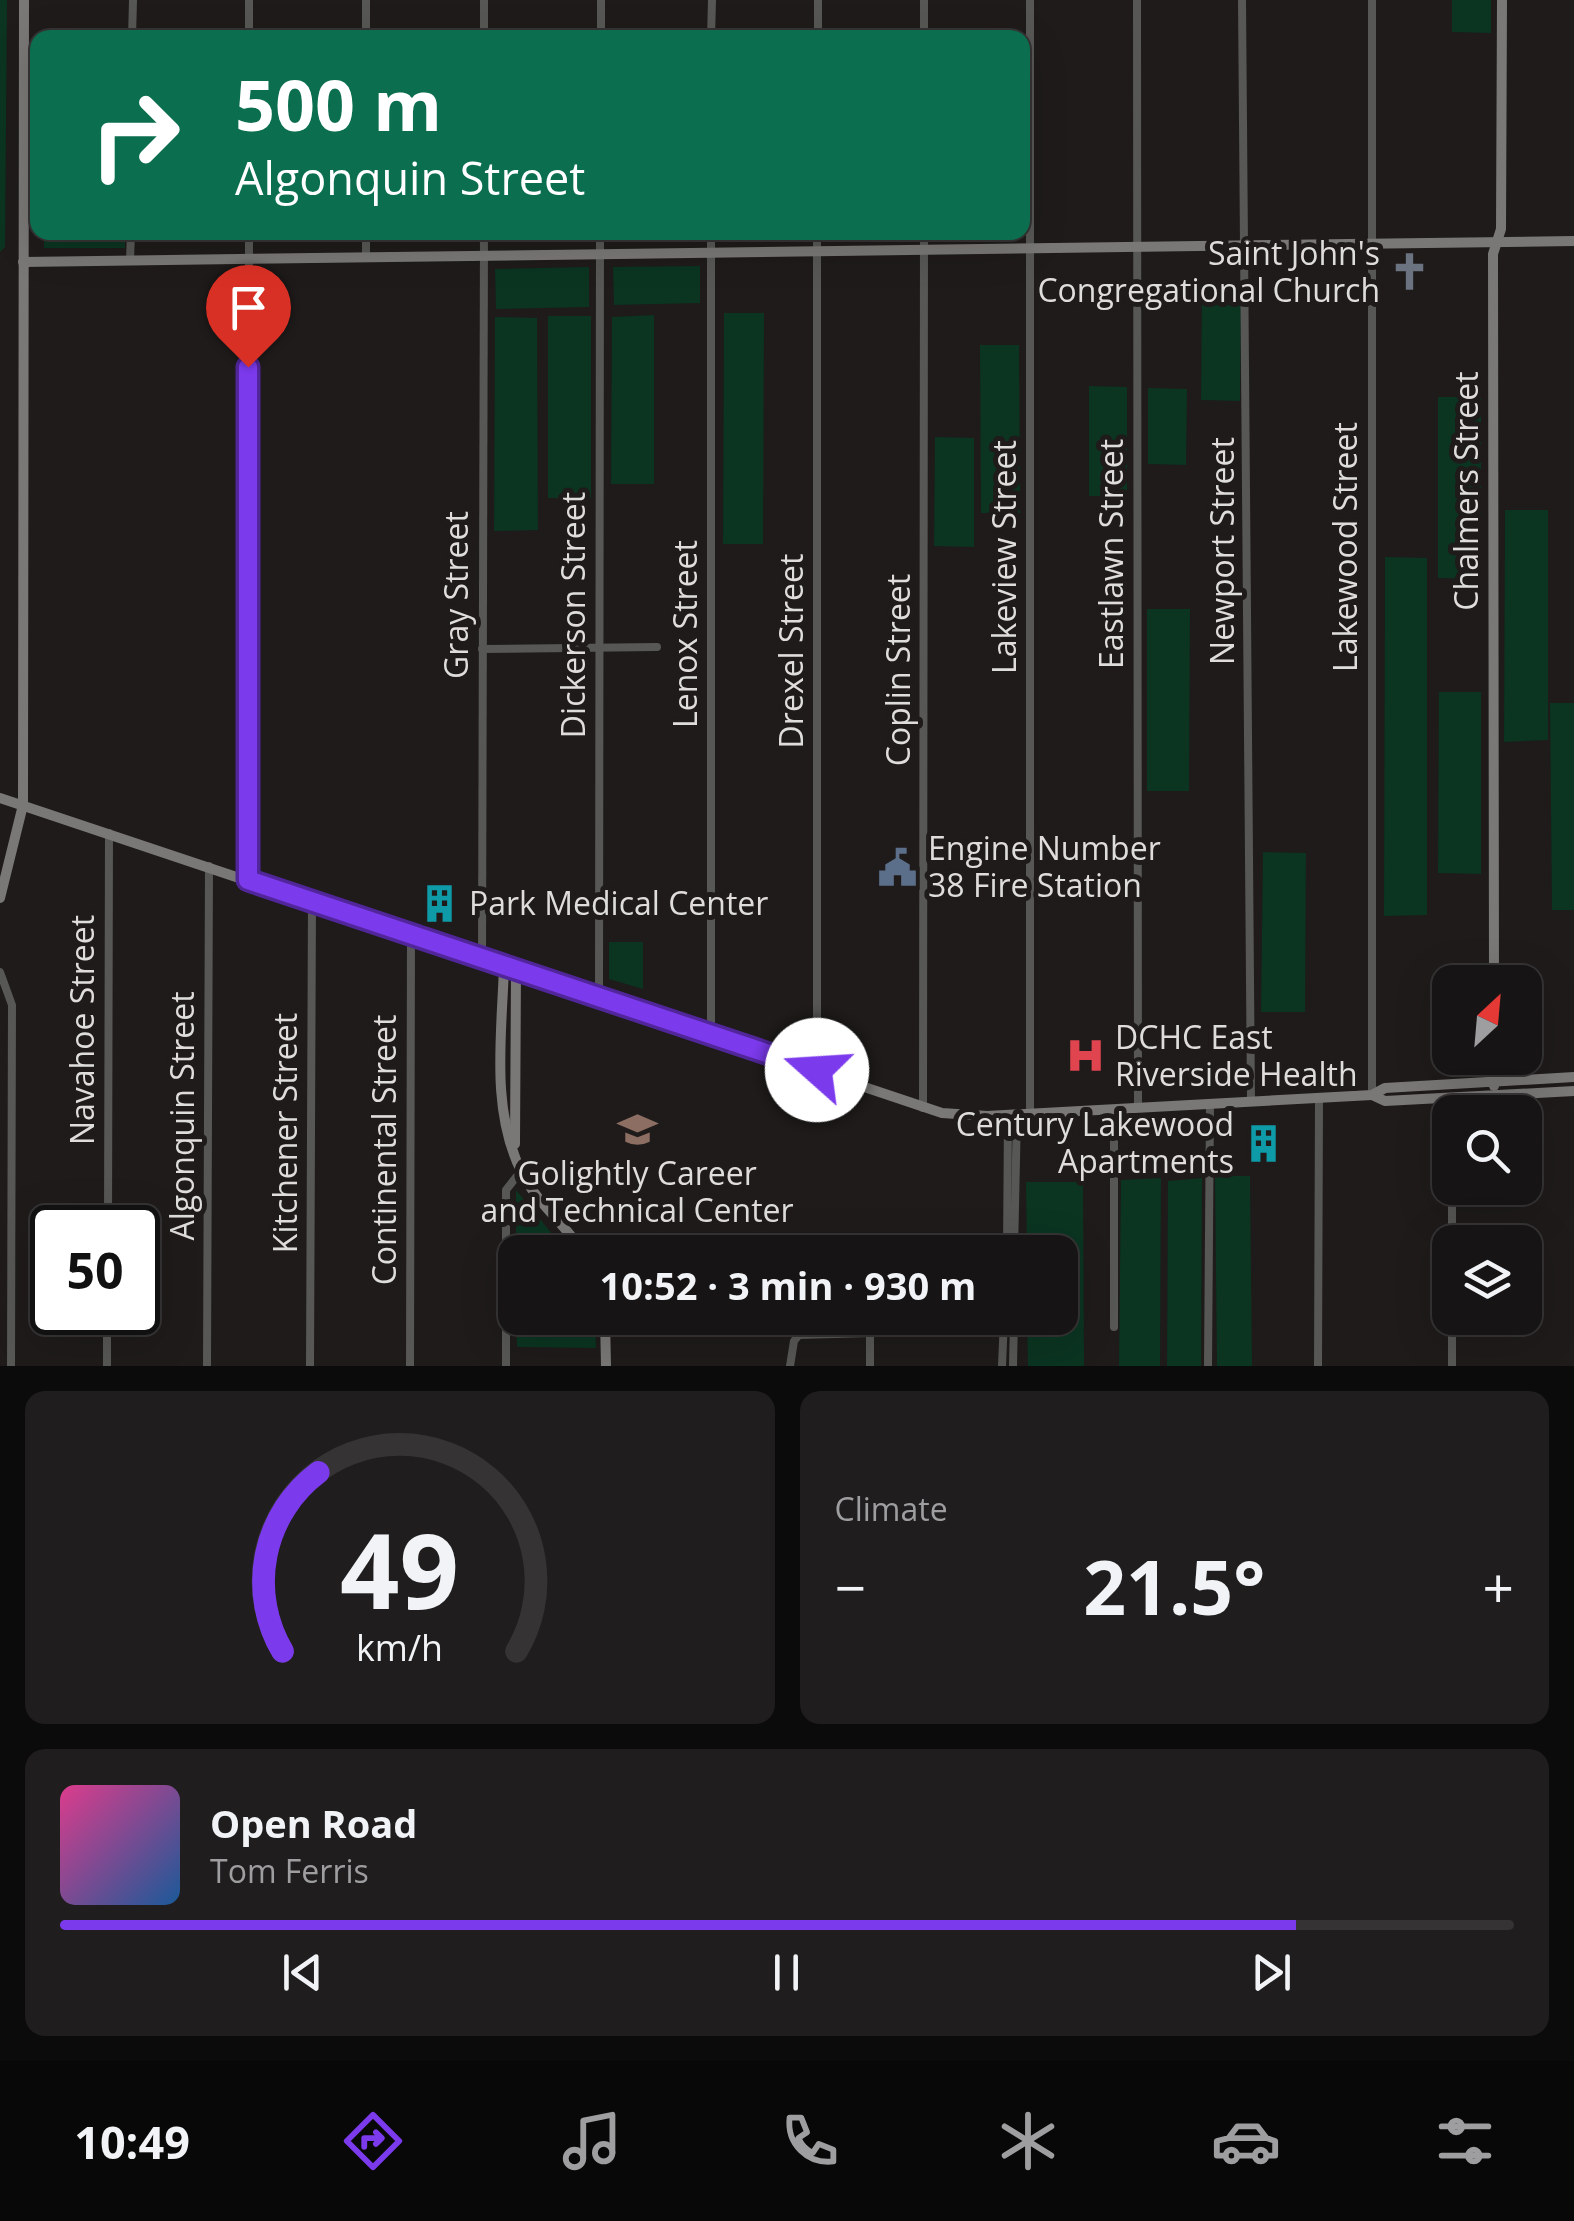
<!DOCTYPE html>
<meta charset="utf-8">
<style>
body{margin:0;font-family:"Open Sans",sans-serif;background:#1f1d1d;color:#f1f3f6;height:100vh;display:flex;flex-direction:column;font-size:38px;white-space:nowrap}
*{box-sizing:border-box;margin:0}
p{font-size:32px;color:#9e9ea0}
.icon{flex:none;width:55px;height:55px;fill:none;stroke:currentColor;stroke-width:2;stroke-linecap:round;stroke-linejoin:round}
.map{position:relative;height:1366px;overflow:hidden}
.side{display:flex;flex-direction:column;gap:25px;padding:25px;background:#0c0b0b;flex:1}
.side>*{flex:none}
.guide{position:absolute;left:30px;top:30px;width:1000px;height:210px;border-radius:20px;box-shadow:0 10px 40px #0002,0 0 0 2px #353334;background:#0b6e4f;color:#fff;overflow:hidden}
.needle{width:65px;rotate:26deg}
.controls{position:absolute;left:1432px;top:965px;display:grid;gap:20px}
.controls a{display:grid;place-items:center;width:110px;height:110px;border-radius:20px;background:#161414;box-shadow:0 10px 40px #0002,0 0 0 2px #353334;font-size:50px}
.speed{position:absolute;left:30px;top:1205px;display:flex;gap:20px;font-size:50px;font-weight:700;text-align:center}
.speed>*{display:grid;place-content:center;width:130px;height:130px;border-radius:50%;background:#161414;box-shadow:0 10px 40px #0002,0 0 0 2px #353334;line-height:1}
.speed .limit{border:5px solid #111;border-radius:15px;background:#fff;color:#111}
.pin{position:absolute;display:grid;place-items:center;width:85px;height:85px;color:#fff;margin:-102px -42px;border-radius:50% 50% 50% 0;rotate:-45deg;box-shadow:0 0 10px #0007}
.pin .icon{rotate:45deg}
.me{position:absolute;width:110px;margin:-55px;rotate:289deg;stroke-linejoin:round;filter:drop-shadow(0 0 8px #0008)}
.turn{display:flex;align-items:center;gap:35px;height:210px;padding:0 40px;font-size:45px}
.turn .icon{width:130px;height:130px;stroke-width:2.5}
.turn b{display:block;font-size:70px;line-height:85px}
.big{font-size:75px;font-weight:700;line-height:1.1}
.side .widget{flex:1;display:flex;flex-direction:column;justify-content:center;gap:15px;min-width:0;padding:0 35px;border-radius:20px;background:#1f1d1d}
.side .dial{align-items:center;gap:0}
.dial svg{height:260px;overflow:visible;fill:none;stroke:#353334;stroke-width:7;stroke-linecap:round;text-anchor:middle}
.dial text{fill:#f1f3f6;stroke:none}
.song{display:flex;align-items:center;gap:30px}
.cover{width:120px;height:120px;border-radius:15px;background:linear-gradient(135deg,hsl(330 70% 55%),hsl(210 70% 35%))}
.played{height:10px;border-radius:5px;background:linear-gradient(90deg,#7c3aed 85%,#353334 85%)}
.keys{display:flex;justify-content:space-around;direction:ltr}
.heat{display:flex;justify-content:space-between;align-items:center;font-size:55px;direction:ltr}
.side .tiles{flex:1;display:grid;gap:25px;grid-template-columns:1fr 1fr}
.widget:last-child{grid-column:span 2}
.trip{position:absolute;left:498px;top:1235px;width:580px;height:100px;border-radius:20px;background:#161414;box-shadow:0 10px 40px #0002,0 0 0 2px #353334;font-weight:700;line-height:100px;text-align:center}
.dock{display:flex;height:160px;justify-content:space-around;align-items:center;background:#090808;color:#9e9ea0}
.dock .icon{width:70px;height:70px}
.dock .current{color:#7c3aed}
.dock b{font-size:45px;color:#f1f3f6}
.map>svg:first-child{display:block}
</style>
<div class="map">
<svg width="1574" height="1366" viewBox="0 0 1574 1366">
<rect width="100%" height="100%" fill="#1e1b1a"/>
<g fill="#0b3421">
<polygon points="0,0 7,0 5,247 0,252"/>
<polygon points="1452,0 1491,0 1491,33 1452,32"/>
<rect x="44" y="233" width="81" height="15"/>
<polygon points="700,266 700,303 614,305 613,267"/>
<polygon points="589,267 589,307 496,309 495,269"/>
<polygon points="1202,291 1241,291 1240,401 1201,400"/>
<polygon points="724,313 764,313 763,544 723,544"/>
<polygon points="654,315 654,484 611,484 612,317"/>
<rect x="548" y="316" width="43" height="182"/>
<polygon points="495,317 537,318 538,530 494,531"/>
<polygon points="980,345 1019,345 1020,513 981,513"/>
<polygon points="1089,386 1127,387 1127,496 1089,496"/>
<polygon points="1148,388 1187,389 1186,465 1148,464"/>
<polygon points="1438,397 1481,397 1481,579 1438,578"/>
<polygon points="935,437 974,438 974,547 934,546"/>
<polygon points="1505,510 1548,510 1548,740 1504,742"/>
<polygon points="1385,557 1427,558 1427,915 1384,916"/>
<polygon points="1147,609 1190,609 1189,791 1147,791"/>
<polygon points="1439,692 1481,692 1481,874 1438,873"/>
<polygon points="1550,703 1574,703 1574,910 1552,910"/>
<polygon points="1263,852 1306,853 1305,1012 1261,1012"/>
<polygon points="609,942 643,942 643,989 609,979"/>
<polygon points="1215,1176 1250,1176 1252,1366 1217,1366"/>
<polygon points="1161,1178 1160,1366 1119,1366 1121,1180"/>
<polygon points="1202,1178 1201,1366 1167,1366 1168,1181"/>
<polygon points="1026,1182 1083,1182 1084,1366 1028,1366 1027,1318 1060,1318 1060,1252 1027,1252"/>
<polygon points="516,1190 567,1252 516,1252"/>
<polygon points="516,1318 595,1318 596,1348 517,1347"/>
</g>
<g fill="none" stroke-linecap="round" stroke-linejoin="round">
<g stroke="#575755" stroke-width="8">
<polyline points="484,0 484,38"/>
<polyline points="924,0 924,38"/>
<polyline points="1030,0 1030,1114"/>
<polyline points="1137,0 1138,1108"/>
<polyline points="1242,0 1251,1102"/>
<polyline points="132,38 133,0"/>
<polyline points="249,38 249,0"/>
<polyline points="366,38 366,0"/>
<polyline points="601,38 601,0"/>
<polyline points="711,38 712,0"/>
<polyline points="818,38 818,0"/>
<polyline points="711,232 711,1035"/>
<polyline points="366,258 366,232"/>
<polyline points="130,260 131,232"/>
<polyline points="482,649 657,647"/>
<polyline points="248,880 249,232"/>
<polyline points="482,958 484,232"/>
<polyline points="0,972 12,1005 11,1366"/>
<polyline points="599,997 600,232"/>
<polyline points="817,1070 817,232"/>
<polyline points="1372,1095 1372,0"/>
<polyline points="1452,1097 1453,1112"/>
<polyline points="923,1108 924,232"/>
<polyline points="108,1228 109,833"/>
<polyline points="1452,1242 1452,1188"/>
<polyline points="1007,1252 1008,1115"/>
<polyline points="1014,1252 1017,1114"/>
<polyline points="1114,1327 1114,1109"/>
<polyline points="870,1335 870,1366"/>
<polyline points="107,1366 107,1312"/>
<polyline points="207,1366 209,866"/>
<polyline points="310,1366 312,901"/>
<polyline points="410,1366 411,934"/>
<polyline points="506,1366 506,1190 521,1171"/>
<polyline points="790,1366 794,1341 799,1335 1013,1329"/>
<polyline points="1002,1366 1004,1318"/>
<polyline points="1013,1366 1014,1318"/>
<polyline points="1208,1366 1210,1104"/>
<polyline points="1318,1366 1319,1098"/>
<polyline points="1452,1366 1452,1318"/>
</g>
<g stroke="#7a7876" stroke-width="10">
<polyline points="23,262 1574,241"/>
<polyline points="0,798 942,1113 987,1116 1372,1095 1385,1088 1574,1077"/>
<polyline points="0,898 23,805 24,0"/>
<path d="M504,966C502,1033 490,1110 522,1173C537,1203 565,1224 583,1252"/>
<polyline points="1494,982 1493,254 1501,229 1502,0"/>
<polyline points="1494,1086 1494,1058"/>
<polyline points="1372,1095 1385,1101 1574,1091"/>
<polyline points="515,1144 516,970"/>
<polyline points="605,1318 606,1366"/>
</g>
</g>
<g fill="none" stroke-linecap="round" stroke-linejoin="round">
<defs>
<polyline id="route" points="248,367 248,880 817,1070"/>
</defs>
<use href="#route" stroke="#51269a" stroke-width="25"/>
<use href="#route" stroke="#7c3aed" stroke-width="18"/>
</g>
<defs>
<symbol id="church-bare" viewBox="-9 -9 18 18"><path d="M-1.2-6h2.4v3.5h3.3v2.4h-3.3V6h-2.4V-.1h-3.3v-2.4h3.3Z" fill="#6b7280" stroke="#1e1b1a" stroke-width="2.5" paint-order="stroke"/></symbol>
<symbol id="civic-bare" viewBox="-9 -9 18 18"><path d="M-.6-6.5H3V-4.5H.6V-3L4-1V1h2V6H-6V1h2V-1L-.6-3ZM-1.2 2.5V6h2.4V2.5Z" fill="#5c6f8a" stroke="#1e1b1a" stroke-width="2.5" paint-order="stroke"/></symbol>
<symbol id="building-bare" viewBox="-9 -9 18 18"><path d="M-4-6H4V6H1V3H-1V6H-4ZM-2.5-4.3h1.7v1.8h-1.7ZM.8-4.3h1.7v1.8H.8ZM-2.5-1h1.7V.8h-1.7ZM.8-1h1.7V.8H.8Z" fill="#0f9aa8" stroke="#1e1b1a" stroke-width="2.5" paint-order="stroke"/></symbol>
<symbol id="hospital-bare" viewBox="-9 -9 18 18"><path d="M-5-5h3v3.5h4V-5h3V5h-3V1.5h-4V5h-3Z" fill="#e0444e" stroke="#1e1b1a" stroke-width="2.5" paint-order="stroke"/></symbol>
<symbol id="school-bare" viewBox="-9 -9 18 18"><path d="M0-5L7-2L0 1L-7-2ZM-4 1L0 2.5L4 1V4Q0 6-4 4Z" fill="#8d6e63" stroke="#1e1b1a" stroke-width="2.5" paint-order="stroke"/></symbol>
</defs>
<g fill-rule="evenodd">
<use href="#church-bare" x="1382" y="244" width="55" height="55"/>
<use href="#civic-bare" x="870" y="840" width="55" height="55"/>
<use href="#building-bare" x="412" y="876" width="55" height="55"/>
<use href="#hospital-bare" x="1058" y="1028" width="55" height="55"/>
<use href="#school-bare" x="610" y="1102" width="55" height="55"/>
<use href="#building-bare" x="1236" y="1116" width="55" height="55"/>
</g>
<g text-anchor="middle" stroke-width="10" stroke-linejoin="round" paint-order="stroke">
<g font-size="32" fill="#dfdddc" stroke="#1e1b1a" text-anchor="start">
<text x="1380" y="265" text-anchor="end">Saint John's<tspan x="1380" dy="37">Congregational Church</tspan></text>
<text x="928" y="860">Engine Number<tspan x="928" dy="37">38 Fire Station</tspan></text>
<text x="469" y="915">Park Medical Center</text>
<text x="1115" y="1049">DCHC East<tspan x="1115" dy="37">Riverside Health</tspan></text>
<text x="1234" y="1136" text-anchor="end">Century Lakewood<tspan x="1234" dy="37">Apartments</tspan></text>
<text x="637" y="1185" text-anchor="middle">Golightly Career<tspan x="637" dy="37">and Technical Center</tspan></text>
</g>
<g font-size="32" fill="#dfdddc" stroke="#1e1b1a">
<text transform="translate(1467 491) rotate(-90)" y="11">Chalmers Street</text>
<text transform="translate(1346 547) rotate(-90)" y="11">Lakewood Street</text>
<text transform="translate(1223 551) rotate(-90)" y="11">Newport Street</text>
<text transform="translate(1112 554) rotate(-90)" y="11">Eastlawn Street</text>
<text transform="translate(1005 557) rotate(-90)" y="11">Lakeview Street</text>
<text transform="translate(457 595) rotate(-90)" y="11">Gray Street</text>
<text transform="translate(574 615) rotate(-90)" y="11">Dickerson Street</text>
<text transform="translate(686 634) rotate(-90)" y="11">Lenox Street</text>
<text transform="translate(792 651) rotate(-90)" y="11">Drexel Street</text>
<text transform="translate(899 670) rotate(-90)" y="11">Coplin Street</text>
<text transform="translate(83 1030) rotate(-90)" y="11">Navahoe Street</text>
<text transform="translate(183 1116) rotate(-90)" y="11">Algonquin Street</text>
<text transform="translate(286 1133) rotate(-90)" y="11">Kitchener Street</text>
<text transform="translate(385 1150) rotate(-90)" y="11">Continental Street</text>
</g>
</g>
</svg>
<div class="controls">
<a><svg class="needle" viewBox="-14 -14 28 28"><path d="M0-13l5 13h-10z" fill="#e53935"/><path d="M0 13l5-13h-10z" fill="#9e9ea0"/></svg></a>
<a><svg class="icon" aria-label="search" viewBox="0 0 24 24"><circle cx="10" cy="10" r="6"/><path d="M15 15l6 6"/></svg></a>
<a><svg class="icon" aria-label="layers" viewBox="0 0 24 24"><path d="M12 4l9 5-9 5-9-5zM3 14l9 5 9-5"/></svg></a>
</div>
<div class="speed"><div class="limit">50</div></div>
<div class="pin" style="left:248px;top:367px;background:#d93025"><svg class="icon" aria-label="arrive" viewBox="0 0 24 24"><path d="M6 21V4h12l-3 4 3 4H6"/></svg></div>
<svg class="me" style="left:817px;top:1070px" viewBox="-20 -20 40 40"><circle r="19" fill="#fff"/><path d="M0-13L10 11 0 6-10 11z" fill="#7c3aed"/></svg>
<div class="trip">10:52 · 3 min · 930 m</div>
<div class="guide">
<div class="turn"><svg class="icon" aria-label="right" viewBox="0 0 24 24"><path d="M7 20v-9h11M14 6l5 5-5 5"/></svg><div><b>500 m</b>Algonquin Street</div></div>
</div>
</div>
<section class="side">
<div class="tiles">
<div class="widget dial"><svg viewBox="0 0 100 80">
<path d="M14 69A42 42 0 1 1 86 69"/>
<path d="M14 69A42 42 0 0 1 25 14" stroke="#7c3aed"/>
<text x="50" y="56" font-size="32" font-weight="700">49</text>
<text x="50" y="72" font-size="11">km/h</text>
</svg></div>
<div class="widget"><p>Climate</p>
<div class="heat"><a>−</a><b class="big">21.5°</b><a>+</a></div>
</div>
<div class="widget">
<div class="song"><i class="cover"></i><div><b>Open Road</b><p>Tom Ferris</p></div></div>
<div class="played"></div>
<div class="keys"><svg class="icon" aria-label="previous" viewBox="0 0 24 24"><path d="M18 5L8 12l10 7zM5 5v14"/></svg><svg class="icon" aria-label="pause" viewBox="0 0 24 24"><path d="M8 5v14M16 5v14"/></svg><svg class="icon" aria-label="next" viewBox="0 0 24 24"><path d="M6 5l10 7-10 7zM19 5v14"/></svg></div>
</div>
</div>
</section>
<nav class="dock">
<b>10:49</b>
<svg class="icon current" aria-label="directions" viewBox="0 0 24 24"><path d="M12 3l9 9-9 9-9-9zM9 14v-3h6M13 9l2 2-2 2"/></svg>
<svg class="icon" aria-label="music" viewBox="0 0 24 24"><path d="M9 18V5l10-2v13"/><circle cx="6" cy="18" r="3"/><circle cx="16" cy="16" r="3"/></svg>
<svg class="icon" aria-label="phone" viewBox="0 0 24 24"><path d="M5 4h4l2 5-3 2q2 4 5 5l2-3 5 2v4C11 20 4 13 5 4z"/></svg>
<svg class="icon" aria-label="climate" viewBox="0 0 24 24"><path d="M12 3v18M4 7l16 10M4 17L20 7"/></svg>
<svg class="icon" aria-label="car" viewBox="0 0 24 24"><path d="M5 17H2v-5l4-1 3-4h7l3 4 3 1v5h-3M9 17h6M6 11h13"/><circle cx="7" cy="17" r="2"/><circle cx="17" cy="17" r="2"/></svg>
<svg class="icon" aria-label="filters" viewBox="0 0 24 24"><path d="M4 7h16M4 17h16"/><circle cx="9" cy="7" r="2"/><circle cx="15" cy="17" r="2"/></svg>
</nav>
